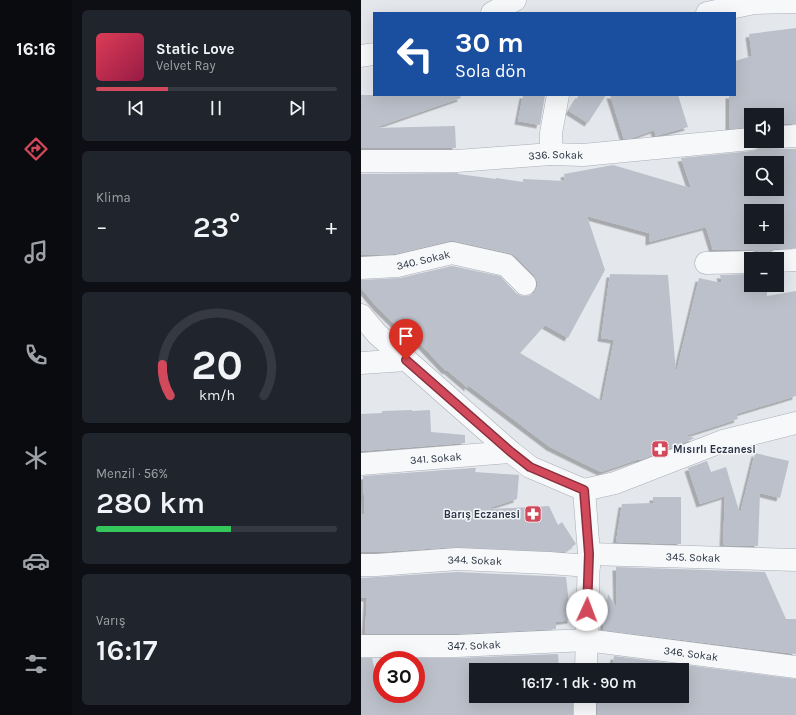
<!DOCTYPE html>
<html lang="tr">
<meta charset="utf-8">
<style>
body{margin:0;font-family:Karla,sans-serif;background:#20242c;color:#f1f3f6;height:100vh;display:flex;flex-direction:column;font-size:15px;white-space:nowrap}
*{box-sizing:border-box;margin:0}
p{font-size:13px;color:#9ea1a6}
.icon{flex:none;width:22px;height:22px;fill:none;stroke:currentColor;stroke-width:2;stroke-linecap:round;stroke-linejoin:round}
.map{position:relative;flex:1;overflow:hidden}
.sheet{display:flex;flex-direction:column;gap:10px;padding:10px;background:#0d0f14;width:289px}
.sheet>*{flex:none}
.top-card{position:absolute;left:12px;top:12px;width:363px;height:84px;border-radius:0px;box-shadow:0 4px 16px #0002;background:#1a4fa0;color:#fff;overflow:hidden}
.buttons{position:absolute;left:383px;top:108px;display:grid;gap:8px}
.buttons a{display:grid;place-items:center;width:40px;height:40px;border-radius:0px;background:#171b24;box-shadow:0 4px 16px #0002;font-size:20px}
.speed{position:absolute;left:12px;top:651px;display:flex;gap:8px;font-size:20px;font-weight:700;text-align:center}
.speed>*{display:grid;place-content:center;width:52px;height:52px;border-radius:50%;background:#171b24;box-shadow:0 4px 16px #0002;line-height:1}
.speed .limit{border:6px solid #d22;background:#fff;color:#111}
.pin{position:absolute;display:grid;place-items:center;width:34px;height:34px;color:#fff;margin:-41px -17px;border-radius:50% 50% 50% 0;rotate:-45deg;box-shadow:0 0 4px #0007}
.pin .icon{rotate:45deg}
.me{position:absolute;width:44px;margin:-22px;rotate:2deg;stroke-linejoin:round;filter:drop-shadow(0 0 3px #0008)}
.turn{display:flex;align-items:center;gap:14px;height:84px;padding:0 16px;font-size:18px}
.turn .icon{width:52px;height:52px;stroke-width:2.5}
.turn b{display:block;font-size:28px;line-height:34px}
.big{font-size:30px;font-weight:600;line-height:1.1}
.sheet .card{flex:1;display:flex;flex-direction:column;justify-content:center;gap:6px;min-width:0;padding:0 14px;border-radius:6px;background:#20242c}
.sheet .dial{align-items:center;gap:0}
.dial svg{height:104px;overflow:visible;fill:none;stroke:#363941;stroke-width:7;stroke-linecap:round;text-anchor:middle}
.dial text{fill:#f1f3f6;stroke:none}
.song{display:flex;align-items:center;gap:12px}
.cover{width:48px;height:48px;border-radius:6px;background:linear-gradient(135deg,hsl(350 70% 55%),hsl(340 70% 35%))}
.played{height:4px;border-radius:2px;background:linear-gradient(90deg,#d1495b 30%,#363941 30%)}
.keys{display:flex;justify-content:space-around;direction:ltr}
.heat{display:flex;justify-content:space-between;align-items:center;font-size:22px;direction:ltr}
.charge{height:6px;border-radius:3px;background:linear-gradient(90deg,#34c759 56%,#363941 0)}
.trip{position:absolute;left:108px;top:663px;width:220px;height:40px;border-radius:0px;background:#171b24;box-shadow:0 4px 16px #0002;font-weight:600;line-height:40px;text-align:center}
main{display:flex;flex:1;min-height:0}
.dock{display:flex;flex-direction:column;width:72px;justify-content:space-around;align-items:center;background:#090b0e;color:#9ea1a6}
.dock .icon{width:28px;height:28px}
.dock .active{color:#d1495b}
.dock b{font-size:18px;color:#f1f3f6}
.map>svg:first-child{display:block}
</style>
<main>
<nav class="dock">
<b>16:16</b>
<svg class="icon active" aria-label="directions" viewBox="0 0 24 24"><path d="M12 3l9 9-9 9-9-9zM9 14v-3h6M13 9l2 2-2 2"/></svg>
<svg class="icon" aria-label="music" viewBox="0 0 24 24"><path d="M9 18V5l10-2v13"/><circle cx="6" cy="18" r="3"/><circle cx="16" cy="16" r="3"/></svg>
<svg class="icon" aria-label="phone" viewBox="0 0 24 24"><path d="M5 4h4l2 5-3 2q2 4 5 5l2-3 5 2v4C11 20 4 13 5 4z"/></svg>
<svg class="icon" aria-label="climate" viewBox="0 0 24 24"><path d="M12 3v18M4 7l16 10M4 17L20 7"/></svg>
<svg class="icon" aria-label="car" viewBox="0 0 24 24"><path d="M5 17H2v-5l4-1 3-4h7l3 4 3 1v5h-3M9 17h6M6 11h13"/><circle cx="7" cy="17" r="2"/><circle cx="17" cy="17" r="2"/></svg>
<svg class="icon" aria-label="filters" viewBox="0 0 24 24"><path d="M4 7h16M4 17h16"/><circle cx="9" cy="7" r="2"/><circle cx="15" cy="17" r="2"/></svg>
</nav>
<section class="sheet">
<div class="card">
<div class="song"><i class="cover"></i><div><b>Static Love</b><p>Velvet Ray</p></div></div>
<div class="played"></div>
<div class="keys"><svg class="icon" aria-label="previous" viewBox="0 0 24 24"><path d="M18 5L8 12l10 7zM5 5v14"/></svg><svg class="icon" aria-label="pause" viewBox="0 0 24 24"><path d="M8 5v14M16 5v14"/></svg><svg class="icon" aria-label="next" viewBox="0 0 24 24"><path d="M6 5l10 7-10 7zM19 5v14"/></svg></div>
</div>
<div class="card"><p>Klima</p>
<div class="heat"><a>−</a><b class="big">23°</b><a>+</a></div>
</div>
<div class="card dial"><svg viewBox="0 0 100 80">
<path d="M14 69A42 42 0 1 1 86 69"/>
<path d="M14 69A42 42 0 0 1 8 45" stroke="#d1495b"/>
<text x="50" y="56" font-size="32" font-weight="700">20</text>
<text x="50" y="72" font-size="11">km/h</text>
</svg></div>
<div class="card"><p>Menzil · 56%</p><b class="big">280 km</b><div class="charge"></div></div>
<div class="card"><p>Varış</p><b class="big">16:17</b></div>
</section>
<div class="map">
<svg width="435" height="715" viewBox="0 0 435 715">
<defs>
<filter id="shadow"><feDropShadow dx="-3.5" dy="3.5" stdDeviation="0" flood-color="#0004"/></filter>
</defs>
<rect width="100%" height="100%" fill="#e4e7ec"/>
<g fill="#bbc0ca" fill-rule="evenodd" filter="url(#shadow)">
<polygon points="435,28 435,124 416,124 416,115 390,115 390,127 368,129 368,95 374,95 374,61 391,56 388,34"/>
<polygon points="0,95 99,95 100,98 13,128 94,126 95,148 0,148"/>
<polygon points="162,95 184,95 179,125 157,121"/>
<polygon points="218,95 245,95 227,123 208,111"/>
<polygon points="249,95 317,95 327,127 298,135 295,136 293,130 271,138 263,139"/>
<path d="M402,141H405L406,144L411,148L417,149H435V248L415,249L410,250L405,255L404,259H402L400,255L396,251L390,250H352L345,227L288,242V233L226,216L244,270L207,338L184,325L159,353L241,401L253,340L240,338L249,274L307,275L315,373L338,278L361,283L359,275L390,274V285H406V296L435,291V396L375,414L377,419L324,436L334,438L279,460L278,459L240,472L189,447L107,385V388L86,370L85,371L50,334V340L16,307L0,288V280L39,278L91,266L139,276L155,293L161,296H167L173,293L176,287V281L173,275L154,256L148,253L94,241H88L34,254L0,255V174L97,173V174L135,179V178L162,182V179L204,181L203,174L252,165L330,188L320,158L391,151L398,149L401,145ZM390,163H416V189H390ZM390,211H416V237H390Z"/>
<polygon points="51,410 51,411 69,410 70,432 104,435 104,443 0,451 0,414 21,413 21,411"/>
<polygon points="394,453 428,461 419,498 399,493 397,546 362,545 364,496 339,504 327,468 346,461 350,472 365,467 379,514"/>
<polygon points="112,468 115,468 114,472 158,475 156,499 131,507 131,509 188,506 197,525 201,522 215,544 203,552 96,547 16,552 0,552 0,514 4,515 2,476"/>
<polygon points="292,497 320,497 320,544 255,542 261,504 292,503"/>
<polygon points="255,567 404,572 425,619 435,619 435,654 242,630 247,594 256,608"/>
<polygon points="96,572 205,577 210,620 195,622 195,629 96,634 4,634 6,598 0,598 0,578 17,577"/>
<polygon points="197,654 198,670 115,670 115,696 212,696 212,715 0,715 0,658 11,658 20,696 55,694 55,658 97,658"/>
<polygon points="253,656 435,679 435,715 236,715 236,696 321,696 321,670 251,670"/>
</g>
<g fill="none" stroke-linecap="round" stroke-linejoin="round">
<defs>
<g id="minor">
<polyline points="131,13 154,0"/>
<polyline points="346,13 393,3 435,2"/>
<polyline points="0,56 13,54"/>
<polyline points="416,137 435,136"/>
<polyline points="190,154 190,133 197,95"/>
<path id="s1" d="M0,161H96L190,154L222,155L390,139"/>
<polyline points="416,261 435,260"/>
<polyline points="345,263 390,262"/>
<path id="s2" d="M0,268L36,266L91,253L145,265L164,284"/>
<polyline points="0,315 16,334 150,452 169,467 223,490 254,483 362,441 435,423"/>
<polyline points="0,363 45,360"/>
<path id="s3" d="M0,464L150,452"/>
<polyline points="223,490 228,554 225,670"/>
<path id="s4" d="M228,554L435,560"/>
<path id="s5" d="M0,565H16L96,559L188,563L228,566"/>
<path id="s6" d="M0,646H96L225,640L435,667"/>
<polyline points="224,715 224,696"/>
</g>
</defs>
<use href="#minor" stroke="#a9aeb7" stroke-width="23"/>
<use href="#minor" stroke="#f7f8fa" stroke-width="22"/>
</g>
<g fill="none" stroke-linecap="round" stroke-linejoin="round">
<defs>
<polyline id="route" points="45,360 150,452 169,467 223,490 228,554 226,610"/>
</defs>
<use href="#route" stroke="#882f3b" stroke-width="10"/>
<use href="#route" stroke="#d1495b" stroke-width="7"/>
</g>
<defs>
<symbol id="pharmacy-square" viewBox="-11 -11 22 22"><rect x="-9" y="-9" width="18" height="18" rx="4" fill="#d1495b" stroke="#f4f6f9"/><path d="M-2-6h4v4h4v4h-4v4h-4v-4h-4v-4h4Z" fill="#fff"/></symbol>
</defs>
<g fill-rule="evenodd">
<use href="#pharmacy-square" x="289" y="439" width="20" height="20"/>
<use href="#pharmacy-square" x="162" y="504" width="20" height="20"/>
</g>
<g text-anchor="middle" stroke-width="3" stroke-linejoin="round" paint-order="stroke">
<g font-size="11" fill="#2b3445" stroke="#f4f6f9">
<text dy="4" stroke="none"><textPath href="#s1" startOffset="195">336. Sokak</textPath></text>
<text dy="4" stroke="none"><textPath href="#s2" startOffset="63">340. Sokak</textPath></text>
<text dy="4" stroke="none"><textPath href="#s3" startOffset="75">341. Sokak</textPath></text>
<text dy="4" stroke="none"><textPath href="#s4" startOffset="104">345. Sokak</textPath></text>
<text dy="4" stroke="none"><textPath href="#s5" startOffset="114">344. Sokak</textPath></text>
<text dy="4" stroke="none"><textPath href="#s6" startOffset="113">347. Sokak</textPath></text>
<text dy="4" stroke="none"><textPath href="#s6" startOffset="331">346. Sokak</textPath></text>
</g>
<g font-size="11" font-weight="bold" fill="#2b3445" stroke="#f4f6f9" text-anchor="start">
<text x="312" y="453">Mısırlı Eczanesi</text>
<text x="159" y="518" text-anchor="end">Barış Eczanesi</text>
</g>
</g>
</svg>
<div class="buttons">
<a><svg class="icon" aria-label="sound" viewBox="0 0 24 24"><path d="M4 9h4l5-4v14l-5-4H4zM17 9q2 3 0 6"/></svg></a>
<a><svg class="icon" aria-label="search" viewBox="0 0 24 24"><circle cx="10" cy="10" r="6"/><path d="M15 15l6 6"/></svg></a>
<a>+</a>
<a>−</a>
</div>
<div class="speed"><div class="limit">30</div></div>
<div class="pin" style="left:45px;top:360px;background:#d93025"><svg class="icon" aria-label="arrive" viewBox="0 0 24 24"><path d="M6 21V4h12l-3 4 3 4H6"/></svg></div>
<svg class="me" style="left:226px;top:610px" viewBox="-20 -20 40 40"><circle r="19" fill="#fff"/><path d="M0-13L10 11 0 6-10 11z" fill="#d1495b"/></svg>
<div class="trip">16:17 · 1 dk · 90 m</div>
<div class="top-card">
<div class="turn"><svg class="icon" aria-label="left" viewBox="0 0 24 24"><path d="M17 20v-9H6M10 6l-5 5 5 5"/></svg><div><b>30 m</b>Sola dön</div></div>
</div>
</div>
</main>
